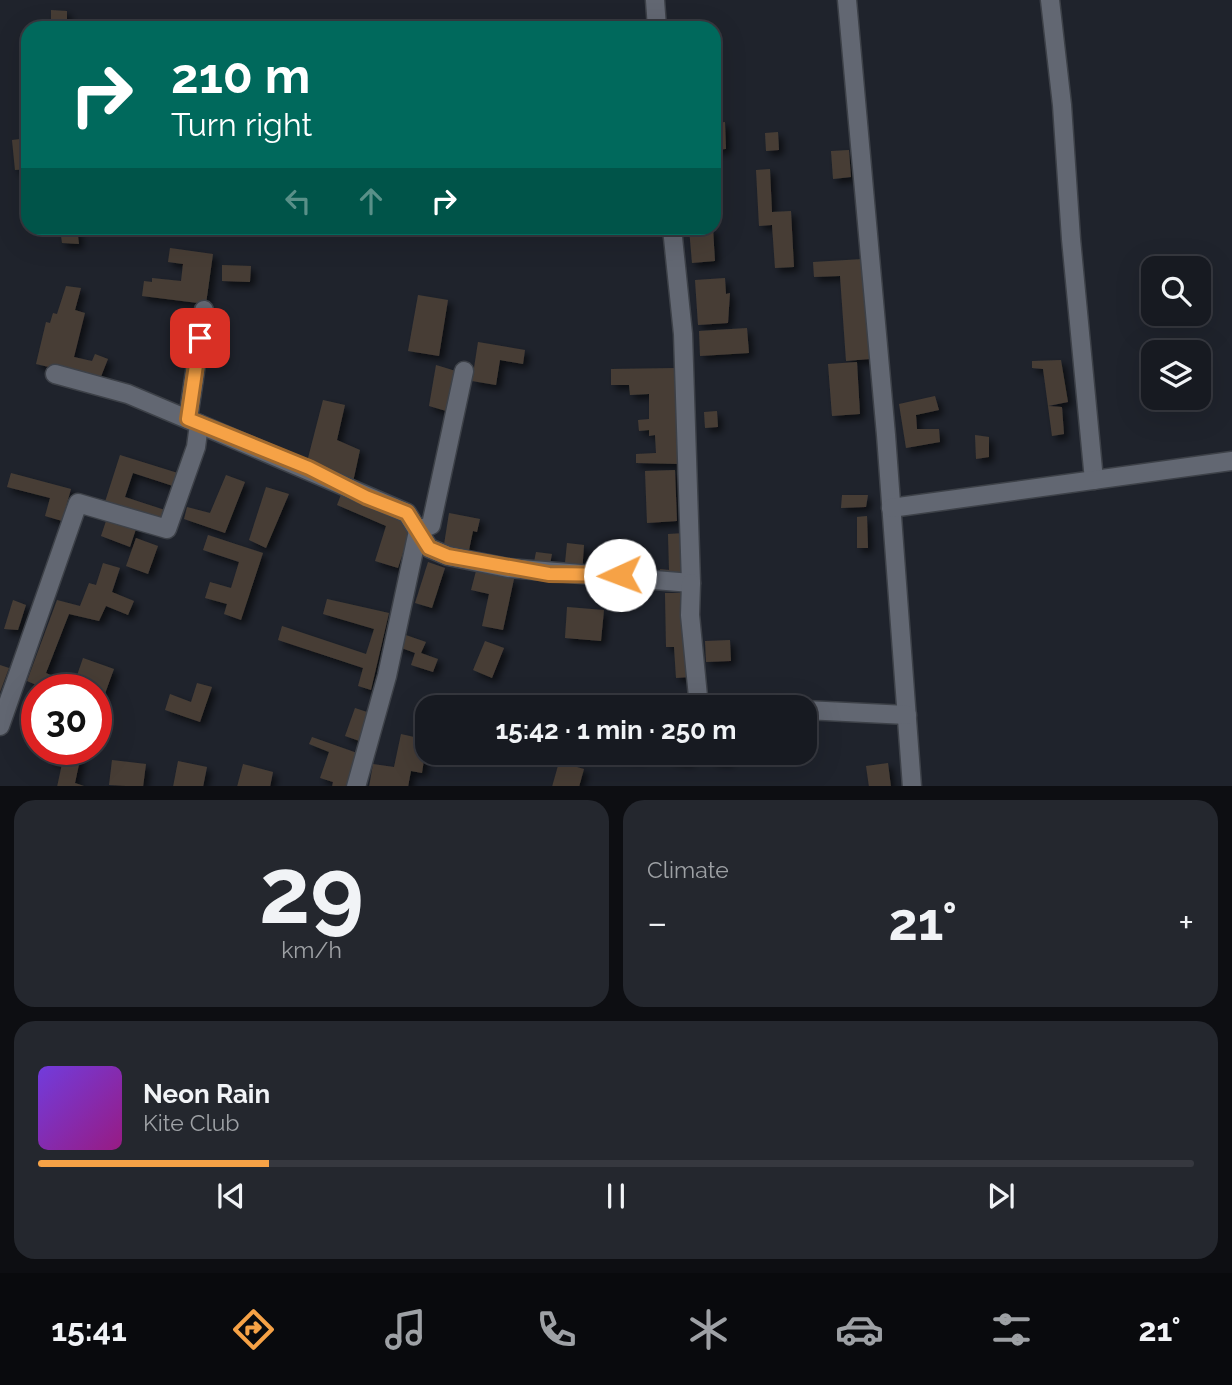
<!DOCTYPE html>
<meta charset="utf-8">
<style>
body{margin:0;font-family:Raleway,sans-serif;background:#24272e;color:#f1f3f6;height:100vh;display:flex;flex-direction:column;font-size:26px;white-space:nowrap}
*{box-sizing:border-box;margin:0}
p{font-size:23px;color:#9ea1a5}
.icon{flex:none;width:38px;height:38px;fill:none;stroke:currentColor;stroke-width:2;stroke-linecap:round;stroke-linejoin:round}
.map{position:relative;height:786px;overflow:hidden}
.panel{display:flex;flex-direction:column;gap:14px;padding:14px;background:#0d0e12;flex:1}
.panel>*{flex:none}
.guide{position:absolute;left:21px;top:21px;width:700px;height:214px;border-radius:21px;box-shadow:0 7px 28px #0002,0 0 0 2px #36383f;background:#00695c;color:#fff;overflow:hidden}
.tools{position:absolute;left:1141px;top:256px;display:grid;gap:14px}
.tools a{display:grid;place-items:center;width:70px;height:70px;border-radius:14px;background:#171a21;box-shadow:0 7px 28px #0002,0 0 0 2px #36383f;font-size:35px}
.speed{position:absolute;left:21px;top:674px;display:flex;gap:14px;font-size:35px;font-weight:700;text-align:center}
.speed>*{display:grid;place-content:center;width:91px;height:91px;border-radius:50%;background:#171a21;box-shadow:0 7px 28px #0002,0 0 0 2px #36383f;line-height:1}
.speed .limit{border:10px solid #d22;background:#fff;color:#111}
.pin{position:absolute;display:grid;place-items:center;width:60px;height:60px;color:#fff;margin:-30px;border-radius:14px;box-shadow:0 4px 10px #0006}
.me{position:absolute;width:77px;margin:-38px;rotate:268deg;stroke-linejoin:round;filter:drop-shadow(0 0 5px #0008)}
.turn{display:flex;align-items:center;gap:24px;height:147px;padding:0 35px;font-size:32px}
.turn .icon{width:91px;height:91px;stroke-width:2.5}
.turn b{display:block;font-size:49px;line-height:60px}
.lanes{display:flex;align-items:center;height:66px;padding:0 35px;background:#0003;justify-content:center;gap:35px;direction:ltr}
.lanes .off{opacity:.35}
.big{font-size:52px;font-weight:700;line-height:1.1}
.panel .card{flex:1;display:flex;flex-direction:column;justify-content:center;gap:10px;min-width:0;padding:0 24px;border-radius:21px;background:#24272e}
.panel .dial{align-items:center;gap:0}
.dial b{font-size:91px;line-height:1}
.song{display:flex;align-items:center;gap:21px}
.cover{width:84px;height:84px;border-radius:10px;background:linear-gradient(135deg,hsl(260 70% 55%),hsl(310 70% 35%))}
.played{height:7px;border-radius:4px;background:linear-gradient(90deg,#f6a246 20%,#36383f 20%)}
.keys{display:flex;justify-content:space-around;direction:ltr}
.heat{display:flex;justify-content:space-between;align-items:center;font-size:38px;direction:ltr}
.panel .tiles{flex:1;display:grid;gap:14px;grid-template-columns:1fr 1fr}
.card:last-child{grid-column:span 2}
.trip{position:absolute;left:415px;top:695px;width:402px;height:70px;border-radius:21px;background:#171a21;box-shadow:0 7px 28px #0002,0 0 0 2px #36383f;font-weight:700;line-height:70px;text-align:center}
.tabs{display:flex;height:112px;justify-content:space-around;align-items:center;background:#090a0d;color:#9ea1a5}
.tabs .icon{width:49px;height:49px}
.tabs .active{color:#f6a246}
.tabs b{font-size:32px;color:#f1f3f6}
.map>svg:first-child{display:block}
</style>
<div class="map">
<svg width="1232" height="787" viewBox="0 0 1232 787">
<defs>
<filter id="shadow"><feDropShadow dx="4.5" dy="4.5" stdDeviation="3.5" flood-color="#0009"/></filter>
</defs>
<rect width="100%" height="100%" fill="#1f232c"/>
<g fill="#473e36" filter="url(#shadow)">
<polygon points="51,10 67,11 67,28 51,28"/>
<polygon points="725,122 726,149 714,150 714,123"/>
<polygon points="778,132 779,150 766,151 765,133"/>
<polygon points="28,138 28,169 15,170 12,140"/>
<polygon points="849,150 851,177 833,179 831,151"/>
<polygon points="770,169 772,212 791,211 794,267 775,268 772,225 759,226 756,170"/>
<polygon points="60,228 77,228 79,244 62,243"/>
<polygon points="689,228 713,228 715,261 692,263"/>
<polygon points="170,248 213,254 206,304 142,296 144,281 152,282 152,278 181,281 183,264 168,262"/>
<polygon points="863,259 870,359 846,361 840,276 814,277 813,262"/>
<polygon points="222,265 251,266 250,282 222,281"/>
<polygon points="725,278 726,294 730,293 728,323 698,325 695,280"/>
<polygon points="66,286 81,288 75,310 85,313 74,357 92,361 95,354 108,359 100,379 36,364 46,322 50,323 53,313 57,314"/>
<polygon points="418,295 448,300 439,356 408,351"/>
<polygon points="747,328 749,353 700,356 699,331"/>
<polygon points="478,342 525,350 523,364 500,360 496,385 472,381"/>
<polygon points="1061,360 1068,402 1048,406 1043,369 1032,368 1032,361"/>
<polygon points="857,362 860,414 832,416 828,364"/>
<polygon points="436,365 459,372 453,413 429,406"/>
<polygon points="677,368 680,464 636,463 636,454 656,453 655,435 649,436 649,430 639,431 638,420 649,419 649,394 630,395 629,385 611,385 611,369"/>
<polygon points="935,396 939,410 916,415 917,429 939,429 940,442 906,448 899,404"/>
<polygon points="323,400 345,405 337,440 360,450 353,482 307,462"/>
<polygon points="1048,406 1062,407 1064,434 1052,436"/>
<polygon points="717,411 718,427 705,428 704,412"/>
<polygon points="975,435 989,437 989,457 976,459"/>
<polygon points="120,455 181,474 176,487 133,473 125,497 168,511 164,525 104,505"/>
<polygon points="675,470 677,521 647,523 645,471"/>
<polygon points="11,473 71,489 62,521 45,516 50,498 7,487"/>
<polygon points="226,475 245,482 225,533 184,519 187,507 210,513"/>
<polygon points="266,487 289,494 266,548 249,540"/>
<polygon points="342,492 413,522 398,568 375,561 386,526 337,505"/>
<polygon points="842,495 868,495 866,507 841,508"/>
<polygon points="449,513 480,519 477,532 473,531 468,555 443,551"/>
<polygon points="108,515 137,526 130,547 101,536"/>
<polygon points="867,516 868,548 857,548 857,517"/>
<polygon points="685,533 686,580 659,581 660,569 669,570 668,534"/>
<polygon points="208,535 263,553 241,620 224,614 227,604 205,598 210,582 231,588 239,562 203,550"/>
<polygon points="136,538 158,546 148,574 126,566"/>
<polygon points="567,543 584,545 582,575 564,573"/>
<polygon points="536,552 552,554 549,569 533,567"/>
<polygon points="428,562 445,568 432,608 415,603"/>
<polygon points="103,563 120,568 112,592 134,601 128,615 106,606 99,621 69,614 46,673 68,682 65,690 48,690 27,681 57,600 80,606 89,583 96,585"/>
<polygon points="476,571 514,579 503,630 482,626 489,594 471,590"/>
<polygon points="665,593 687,593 690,677 676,678 674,647 666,647"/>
<polygon points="327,599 389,613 371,690 358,686 363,668 278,640 282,626 366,654 374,629 323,614"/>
<polygon points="13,600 26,605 18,630 4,629"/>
<polygon points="567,607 604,610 601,641 565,638"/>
<polygon points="400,633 426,642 421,653 438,659 433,672 411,665 415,653 396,646"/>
<polygon points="730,640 731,661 706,662 705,641"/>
<polygon points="485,641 504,648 492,678 473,670"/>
<polygon points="83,658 114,669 99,710 96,690 72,690"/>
<polygon points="0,665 9,668 0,692"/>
<polygon points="197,683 212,687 200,722 165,710 170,694 191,702"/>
<polygon points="592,698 644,705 644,707 591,707"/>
<polygon points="355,708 376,715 365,743 345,736"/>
<polygon points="33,711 37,713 37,739 24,734"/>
<polygon points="401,734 427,740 422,773 411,771 408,787 369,787 373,764 394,767"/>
<polygon points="312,737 360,754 349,787 332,787 333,782 320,778 329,752 309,744"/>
<polygon points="51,749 81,755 75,783 87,787 57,787 62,764 49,761"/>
<polygon points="616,752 641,752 640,759 615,756"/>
<polygon points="671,752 690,752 689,762 670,759"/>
<polygon points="713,752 730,752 728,762 712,760"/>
<polygon points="112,760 146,764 143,787 109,785"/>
<polygon points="178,761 207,767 203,787 173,787"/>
<polygon points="559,762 584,769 579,787 552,787"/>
<polygon points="888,763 891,787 869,787 866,766"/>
<polygon points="243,764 273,772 270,787 237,787"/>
</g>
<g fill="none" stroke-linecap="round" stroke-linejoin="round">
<defs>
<g id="street">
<polyline points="655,0 657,28"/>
<polyline points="847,0 886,435 912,787"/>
<polyline points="1050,0 1062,105 1071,239 1094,480"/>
<polyline points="188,419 204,310"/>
<polyline points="199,424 407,513 418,531 431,525 464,371"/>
<polyline points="891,508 1232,461"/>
<polyline points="418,531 429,548 448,556 508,568 691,583 683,334 672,228"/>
<polyline points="691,583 690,615 699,707 704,707"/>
<polyline points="805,710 907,715"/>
<polyline points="0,726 78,503 167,529 196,447 199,424 128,394 55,374"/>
<polyline points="356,787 387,676 418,531"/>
</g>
</defs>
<use href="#street" stroke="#3d4148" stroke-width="21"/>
<use href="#street" stroke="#626772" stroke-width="18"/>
</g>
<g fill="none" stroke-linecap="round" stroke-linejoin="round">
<defs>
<polyline id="route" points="200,338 188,419 309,468 366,497 407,513 429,548 448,556 549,574 620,575"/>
</defs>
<use href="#route" stroke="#a0692e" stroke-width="18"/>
<use href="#route" stroke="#f6a246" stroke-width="12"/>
</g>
</svg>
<div class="tools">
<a><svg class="icon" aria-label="search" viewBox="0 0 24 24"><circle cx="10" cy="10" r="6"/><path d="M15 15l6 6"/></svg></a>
<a><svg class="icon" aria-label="layers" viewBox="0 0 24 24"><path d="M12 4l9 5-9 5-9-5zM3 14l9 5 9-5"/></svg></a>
</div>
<div class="speed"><div class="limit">30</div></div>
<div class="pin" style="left:200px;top:338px;background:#d93025"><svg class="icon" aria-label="arrive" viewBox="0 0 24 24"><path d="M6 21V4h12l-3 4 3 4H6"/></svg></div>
<svg class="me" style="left:620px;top:575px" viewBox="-20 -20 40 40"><circle r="19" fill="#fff"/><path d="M0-13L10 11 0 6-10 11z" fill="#f6a246"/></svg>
<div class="trip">15:42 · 1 min · 250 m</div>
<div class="guide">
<div class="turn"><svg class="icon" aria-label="right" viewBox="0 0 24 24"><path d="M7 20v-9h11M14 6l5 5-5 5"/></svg><div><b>210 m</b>Turn right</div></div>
<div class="lanes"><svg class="icon off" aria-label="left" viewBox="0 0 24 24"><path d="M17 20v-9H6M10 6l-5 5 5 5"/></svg><svg class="icon off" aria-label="ahead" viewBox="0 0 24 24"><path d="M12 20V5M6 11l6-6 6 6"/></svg><svg class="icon" aria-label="right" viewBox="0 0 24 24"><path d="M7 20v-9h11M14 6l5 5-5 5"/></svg></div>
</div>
</div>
<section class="panel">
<div class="tiles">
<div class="card dial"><b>29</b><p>km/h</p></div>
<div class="card"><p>Climate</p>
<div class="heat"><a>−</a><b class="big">21°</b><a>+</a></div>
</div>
<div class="card">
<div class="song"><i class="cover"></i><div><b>Neon Rain</b><p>Kite Club</p></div></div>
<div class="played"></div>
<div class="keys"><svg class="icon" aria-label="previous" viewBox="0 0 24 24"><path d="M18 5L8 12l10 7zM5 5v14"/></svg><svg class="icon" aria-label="pause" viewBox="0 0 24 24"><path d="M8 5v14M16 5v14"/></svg><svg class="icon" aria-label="next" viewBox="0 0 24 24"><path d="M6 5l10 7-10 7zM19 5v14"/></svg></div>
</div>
</div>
</section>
<nav class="tabs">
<b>15:41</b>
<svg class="icon active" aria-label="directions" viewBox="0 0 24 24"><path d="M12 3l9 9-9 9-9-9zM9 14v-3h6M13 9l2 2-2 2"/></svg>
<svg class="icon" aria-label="music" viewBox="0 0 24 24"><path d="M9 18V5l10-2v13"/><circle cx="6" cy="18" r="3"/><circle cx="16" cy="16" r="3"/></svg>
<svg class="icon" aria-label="phone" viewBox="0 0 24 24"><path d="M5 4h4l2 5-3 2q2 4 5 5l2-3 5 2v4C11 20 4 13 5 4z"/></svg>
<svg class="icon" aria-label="climate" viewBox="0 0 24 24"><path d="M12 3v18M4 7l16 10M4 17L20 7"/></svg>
<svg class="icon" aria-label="car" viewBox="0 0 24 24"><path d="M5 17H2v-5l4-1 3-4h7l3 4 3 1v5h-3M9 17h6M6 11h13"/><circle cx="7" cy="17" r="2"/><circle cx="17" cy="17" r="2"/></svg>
<svg class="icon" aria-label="filters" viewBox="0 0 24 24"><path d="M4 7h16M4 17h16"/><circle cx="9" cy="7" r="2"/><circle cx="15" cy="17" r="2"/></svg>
<b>21°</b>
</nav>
